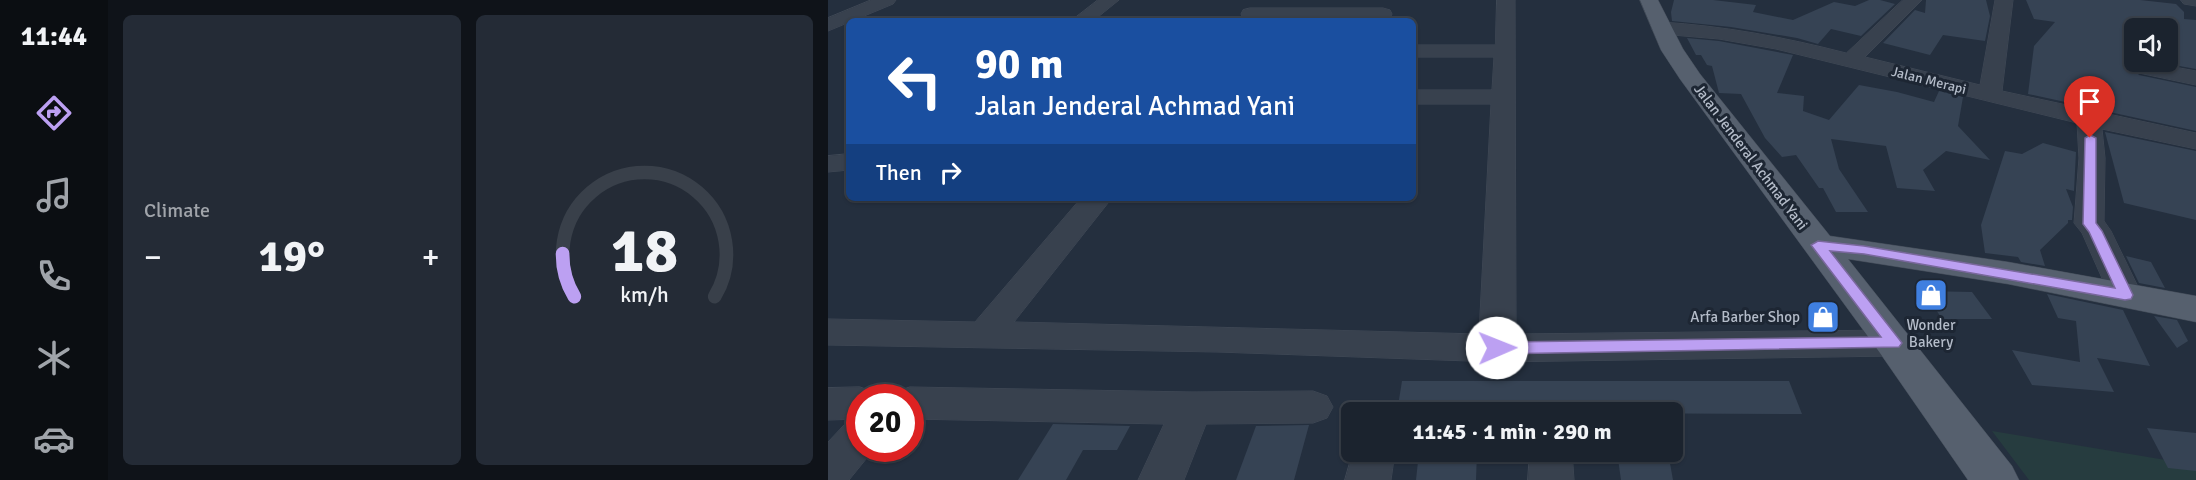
<!DOCTYPE html>
<meta charset="utf-8">
<style>
body{margin:0;font-family:Signika,sans-serif;background:#242b36;color:#f1f3f6;height:100vh;display:flex;flex-direction:column;font-size:22px;white-space:nowrap}
*{box-sizing:border-box;margin:0}
p{font-size:20px;color:#a0a4aa}
.icon{flex:none;width:33px;height:33px;fill:none;stroke:currentColor;stroke-width:2;stroke-linecap:round;stroke-linejoin:round}
.map{position:relative;flex:1;overflow:hidden}
.sheet{display:flex;flex-direction:column;gap:15px;padding:15px;background:#0f1319;width:720px}
.sheet>*{flex:none}
.hud{position:absolute;left:18px;top:18px;width:570px;height:183px;border-radius:9px;box-shadow:0 2px 4px #0004,0 0 0 2px #39404a;background:#1a4fa0;color:#fff;overflow:hidden}
.controls{position:absolute;left:1296px;top:18px;display:grid;gap:12px}
.controls a{display:grid;place-items:center;width:54px;height:54px;border-radius:9px;background:#1b232e;box-shadow:0 2px 4px #0004,0 0 0 2px #39404a;font-size:30px}
.speed{position:absolute;left:18px;top:384px;display:flex;gap:12px;font-size:30px;font-weight:700;text-align:center}
.speed>*{display:grid;place-content:center;width:78px;height:78px;border-radius:50%;background:#1b232e;box-shadow:0 2px 4px #0004,0 0 0 2px #39404a;line-height:1}
.speed .limit{border:9px solid #d22;background:#fff;color:#111}
.pin{position:absolute;display:grid;place-items:center;width:51px;height:51px;color:#fff;margin:-62px -26px;border-radius:50% 50% 50% 0;rotate:-45deg;box-shadow:0 0 6px #0007}
.pin .icon{rotate:45deg}
.me{position:absolute;width:66px;margin:-33px;rotate:89deg;stroke-linejoin:round;filter:drop-shadow(0 0 4px #0008)}
.turn{display:flex;align-items:center;gap:21px;height:126px;padding:0 30px;font-size:27px}
.turn .icon{width:78px;height:78px;stroke-width:2.5}
.turn b{display:block;font-size:42px;line-height:51px}
.then{display:flex;align-items:center;height:57px;padding:0 30px;background:#0003;gap:12px;font-size:22px}
.big{font-size:45px;font-weight:800;line-height:1.1}
.sheet .tile{flex:1;display:flex;flex-direction:column;justify-content:center;gap:9px;min-width:0;padding:0 21px;border-radius:9px;background:#242b36}
.sheet .dial{align-items:center;gap:0}
.dial svg{height:156px;overflow:visible;fill:none;stroke:#39404a;stroke-width:7;stroke-linecap:round;text-anchor:middle}
.dial text{fill:#f1f3f6;stroke:none}
.heat{display:flex;justify-content:space-between;align-items:center;font-size:33px;direction:ltr}
.sheet .tiles{flex:1;display:grid;gap:15px;grid-template-columns:repeat(2,1fr)}
.trip{position:absolute;left:513px;top:402px;width:342px;height:60px;border-radius:9px;background:#1b232e;box-shadow:0 2px 4px #0004,0 0 0 2px #39404a;font-weight:800;line-height:60px;text-align:center}
main{display:flex;flex:1;min-height:0}
.menu{display:flex;flex-direction:column;width:108px;justify-content:space-around;align-items:center;background:#0b0e12;color:#a0a4aa}
.menu .icon{width:42px;height:42px}
.menu .selected{color:#bca0f2}
.menu b{font-size:27px;color:#f1f3f6}
.map>svg:first-child{display:block}
</style>
<main>
<nav class="menu">
<b>11:44</b>
<svg class="icon selected" aria-label="directions" viewBox="0 0 24 24"><path d="M12 3l9 9-9 9-9-9zM9 14v-3h6M13 9l2 2-2 2"/></svg>
<svg class="icon" aria-label="music" viewBox="0 0 24 24"><path d="M9 18V5l10-2v13"/><circle cx="6" cy="18" r="3"/><circle cx="16" cy="16" r="3"/></svg>
<svg class="icon" aria-label="phone" viewBox="0 0 24 24"><path d="M5 4h4l2 5-3 2q2 4 5 5l2-3 5 2v4C11 20 4 13 5 4z"/></svg>
<svg class="icon" aria-label="climate" viewBox="0 0 24 24"><path d="M12 3v18M4 7l16 10M4 17L20 7"/></svg>
<svg class="icon" aria-label="car" viewBox="0 0 24 24"><path d="M5 17H2v-5l4-1 3-4h7l3 4 3 1v5h-3M9 17h6M6 11h13"/><circle cx="7" cy="17" r="2"/><circle cx="17" cy="17" r="2"/></svg>
</nav>
<section class="sheet">
<div class="tiles">
<div class="tile"><p>Climate</p>
<div class="heat"><a>−</a><b class="big">19°</b><a>+</a></div>
</div>
<div class="tile dial"><svg viewBox="0 0 100 80">
<path d="M14 69A42 42 0 1 1 86 69"/>
<path d="M14 69A42 42 0 0 1 8 47" stroke="#bca0f2"/>
<text x="50" y="56" font-size="32" font-weight="700">18</text>
<text x="50" y="72" font-size="11">km/h</text>
</svg></div>
</div>
</section>
<div class="map">
<svg width="1368" height="480" viewBox="0 0 1368 480">
<rect width="100%" height="100%" fill="#242f3e"/>
<polygon fill="#263c3f" points="1164,431 1368,465 1368,480 1201,480"/>
<g fill="#364354">
<polygon points="846,0 885,0 928,5 925,12 965,20 1006,2 1027,6 1041,0 1052,0 1067,4 1033,36 1003,29 990,44 969,38 903,27 844,21 843,12"/>
<polygon points="1098,0 1158,0 1162,16 1157,41 1115,35 1102,55 1055,43 1087,10 1097,13"/>
<polygon points="1198,0 1312,0 1348,4 1356,12 1356,19 1368,20 1368,69 1329,62 1340,62 1340,28 1306,28 1306,62 1310,62 1306,69 1311,75 1368,87 1368,131 1268,109 1262,87 1250,89 1251,105 1200,94 1206,46 1227,22 1206,19"/>
<polygon points="859,38 891,41 965,55 949,93 976,96 975,111 1001,120 1031,85 1069,92 1106,102 1111,91 1135,97 1130,126 1162,160 1118,151 1095,170 1107,191 1069,188 1058,146 1003,139 1011,169 1040,212 1008,212 995,188 991,188 968,155 954,157 937,138 913,94 891,93 884,66 879,65 873,55 868,55"/>
<polygon points="1277,132 1368,151 1368,220 1296,203"/>
<polygon points="1215,143 1248,152 1246,191 1238,189 1245,207 1244,220 1240,220 1240,223 1212,250 1217,266 1193,262 1190,257 1157,253 1153,225 1177,151 1194,154"/>
<polygon points="1298,256 1323,262 1337,288 1311,283"/>
<polygon points="1096,291 1144,292 1164,319 1114,319"/>
<polygon points="1219,294 1295,310 1322,366 1269,358 1286,392 1204,385 1184,350 1252,362 1248,321 1230,318"/>
<polygon points="1326,316 1349,320 1360,341 1349,348"/>
<polygon points="574,381 961,381 974,414 569,412"/>
<polygon points="225,424 302,426 289,450 255,450 238,480 190,480"/>
<polygon points="481,425 466,480 408,480 428,426"/>
<polygon points="1319,428 1368,433 1368,471 1340,468"/>
<polygon points="591,452 649,452 648,480 588,480"/>
<polygon points="789,452 840,452 845,480 793,480"/>
</g>
<g fill="none" stroke-linecap="round" stroke-linejoin="round">
<defs>
<g id="minor">
<polygon points="43,0 68,0 65,4 0,31 0,18"/>
<polygon points="270,0 291,0 265,21 243,21"/>
<polygon points="669,0 687,0 688,334 1066,330 1079,334 1085,343 1079,352 1066,356 669,362 390,352 0,345 0,319 147,322 253,198 284,198 186,322 651,334 663,104 585,104 585,90 664,90 666,57 585,57 585,45 667,45"/>
<path d="M1075,0H1094L1037,57L1152,85L1167,0H1185L1174,91L1368,133V149L1274,129L1277,158L1276,221L1283,231L1314,295L1309,303L1297,306L1285,303L1254,233L1246,223L1251,158L1249,123L948,49L891,39L833,34L826,32L823,28L826,24L833,22C896,26 956,37 1018,53Z"/>
<polygon points="1353,0 1368,0 1368,6 1356,4"/>
<polygon points="422,8 555,8 562,10 564,14 562,18 555,20 415,18 413,14 415,10"/>
<polygon points="1319,62 1368,71 1368,85 1311,73 1308,68 1311,63"/>
<polygon points="21,154 21,170 0,172 0,156"/>
<polygon points="32,387 46,392 49,398 32,398 32,419 0,420 0,388"/>
<polygon points="82,387 364,392 485,391 499,396 505,407 499,418 485,423 378,424 356,480 310,480 336,424 82,419 82,398 65,398 68,392"/>
<polygon points="32,419 32,448 47,448 21,480 0,480 0,442 17,424"/>
<polygon points="525,452 567,452 563,480 517,480"/>
<polygon points="702,452 744,452 746,480 700,480"/>
</g>
<polygon id="major" points="812,0 830,0 855,49 872,74 1002,236 1180,262 1368,296 1368,322 1180,284 1020,259 1184,466 1191,480 1140,480 1052,353 852,79 833,50"/>
</defs>
<use href="#minor" stroke="#414a57" stroke-width="1"/>
<use href="#major" stroke="#414a57" stroke-width="1"/>
<use href="#minor" fill="#38414e" fill-rule="evenodd"/>
<use href="#major" fill="#56606e" fill-rule="evenodd"/>
</g>
<polygon fill="#bca0f2" stroke="#7a689d" stroke-width="1.5" points="1262,135 1268,138 1268,223 1274,231 1305,295 1303,299 1297,300 1036,254 1002,251 1071,339 1074,343 1071,347 669,354 664,352 661,348 664,344 669,342 1053,337 983,245 990,241 1036,246 1287,288 1261,232 1255,224 1257,138"/>
<defs>
<symbol id="shop-square" viewBox="-11 -11 22 22"><rect x="-9" y="-9" width="18" height="18" rx="4" fill="#3f7fe0" stroke="#1d2633"/><path d="M-5-2.5h2.3a2.7 3.5 0 0 1 5.4 0H5L5.5 6h-11ZM-1.5-2.5h3a1.5 2.3 0 0 0-3 0Z" fill="#fff"/></symbol>
</defs>
<g fill-rule="evenodd">
<use href="#shop-square" x="1084" y="276" width="38" height="38"/>
<use href="#shop-square" x="976" y="298" width="38" height="38"/>
</g>
<g text-anchor="middle" stroke-width="6" stroke-linejoin="round" paint-order="stroke">
<g font-size="14" fill="#b4bcc9" stroke="#1d2633">
<text transform="translate(1101 80) rotate(14)" y="5">Jalan Merapi</text>
</g>
<g font-size="15" fill="#b4bcc9" stroke="#1d2633">
<text transform="translate(923 157) rotate(53)" y="5">Jalan Jenderal Achmad Yani</text>
</g>
<g font-size="15" fill="#b4bcc9" stroke="#1d2633" text-anchor="end">
<text x="972" y="322">Arfa Barber Shop</text>
<text x="1103" y="330" text-anchor="middle">Wonder<tspan x="1103" dy="17">Bakery</tspan></text>
</g>
</g>
</svg>
<div class="controls">
<a><svg class="icon" aria-label="sound" viewBox="0 0 24 24"><path d="M4 9h4l5-4v14l-5-4H4zM17 9q2 3 0 6"/></svg></a>
</div>
<div class="speed"><div class="limit">20</div></div>
<div class="pin" style="left:1262px;top:138px;background:#d93025"><svg class="icon" aria-label="arrive" viewBox="0 0 24 24"><path d="M6 21V4h12l-3 4 3 4H6"/></svg></div>
<svg class="me" style="left:669px;top:348px" viewBox="-20 -20 40 40"><circle r="19" fill="#fff"/><path d="M0-13L10 11 0 6-10 11z" fill="#bca0f2"/></svg>
<div class="trip">11:45 · 1 min · 290 m</div>
<div class="hud">
<div class="turn"><svg class="icon" aria-label="left" viewBox="0 0 24 24"><path d="M17 20v-9H6M10 6l-5 5 5 5"/></svg><div><b>90 m</b>Jalan Jenderal Achmad Yani</div></div>
<div class="then">Then<svg class="icon" aria-label="right" viewBox="0 0 24 24"><path d="M7 20v-9h11M14 6l5 5-5 5"/></svg></div>
</div>
</div>
</main>
